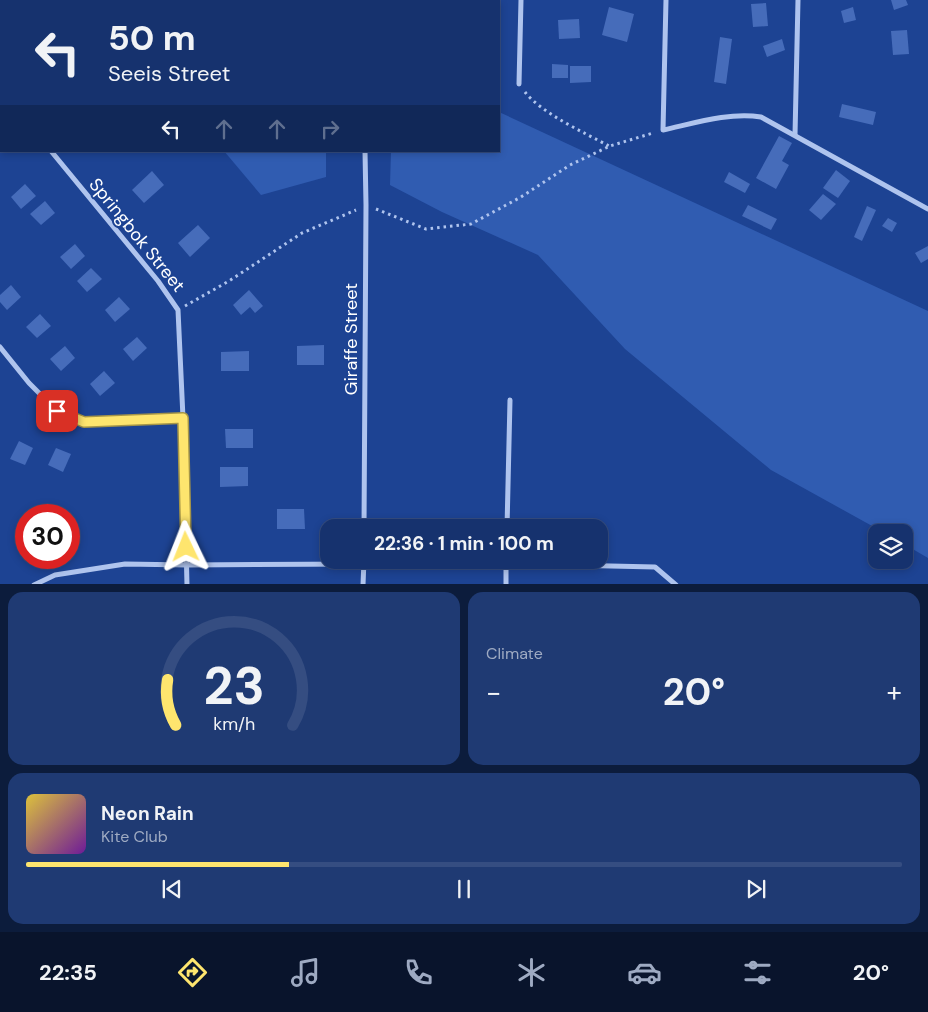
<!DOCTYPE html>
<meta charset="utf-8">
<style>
body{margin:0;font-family:"DM Sans",sans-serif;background:#1f3a73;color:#f1f3f6;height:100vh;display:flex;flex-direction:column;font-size:19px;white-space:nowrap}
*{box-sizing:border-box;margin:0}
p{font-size:16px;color:#9eaac2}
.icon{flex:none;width:28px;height:28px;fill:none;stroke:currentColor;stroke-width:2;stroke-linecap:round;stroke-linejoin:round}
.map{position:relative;height:584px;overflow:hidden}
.panel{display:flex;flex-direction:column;gap:8px;padding:8px;background:#0c1c3c;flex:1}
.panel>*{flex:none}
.guide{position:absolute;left:0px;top:0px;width:500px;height:152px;box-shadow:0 2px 8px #0003,0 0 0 1px #354d81;background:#16326e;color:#f1f3f6;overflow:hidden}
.fabs{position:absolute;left:868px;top:524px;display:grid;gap:10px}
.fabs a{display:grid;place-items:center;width:45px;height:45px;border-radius:10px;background:#16326e;box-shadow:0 2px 8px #0003,0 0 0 1px #354d81;font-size:25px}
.speed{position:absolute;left:15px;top:504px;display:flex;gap:10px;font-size:25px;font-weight:700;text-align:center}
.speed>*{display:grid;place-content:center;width:65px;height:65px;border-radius:50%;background:#16326e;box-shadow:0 2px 8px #0003,0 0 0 1px #354d81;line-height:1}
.speed .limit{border:8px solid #d22;background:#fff;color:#111}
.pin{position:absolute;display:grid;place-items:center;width:42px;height:42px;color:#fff;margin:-21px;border-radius:10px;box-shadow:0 2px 8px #0006}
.me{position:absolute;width:55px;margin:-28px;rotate:358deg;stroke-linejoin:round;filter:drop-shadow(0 0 4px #0008)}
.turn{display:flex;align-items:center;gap:18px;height:105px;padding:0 25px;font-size:22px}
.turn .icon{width:65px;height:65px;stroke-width:2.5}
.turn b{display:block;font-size:35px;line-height:42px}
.lanes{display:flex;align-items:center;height:48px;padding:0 25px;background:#0003;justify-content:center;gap:25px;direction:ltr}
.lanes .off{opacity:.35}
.big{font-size:38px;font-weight:700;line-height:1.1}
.panel .card{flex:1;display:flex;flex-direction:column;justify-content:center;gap:8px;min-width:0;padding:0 18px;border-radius:15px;background:#1f3a73}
.panel .dial{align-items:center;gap:0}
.dial svg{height:130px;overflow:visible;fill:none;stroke:#354d81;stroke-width:7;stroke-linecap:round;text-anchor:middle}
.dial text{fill:#f1f3f6;stroke:none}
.song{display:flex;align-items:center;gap:15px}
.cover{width:60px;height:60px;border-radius:8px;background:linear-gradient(135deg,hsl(50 70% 55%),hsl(280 70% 35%))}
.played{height:5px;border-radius:2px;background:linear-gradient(90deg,#fee56e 30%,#354d81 30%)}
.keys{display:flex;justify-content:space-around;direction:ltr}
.heat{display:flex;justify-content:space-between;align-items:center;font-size:28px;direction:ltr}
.panel .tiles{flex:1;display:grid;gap:8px;grid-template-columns:1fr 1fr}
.card:last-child{grid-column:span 2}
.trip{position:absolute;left:320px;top:519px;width:288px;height:50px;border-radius:15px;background:#16326e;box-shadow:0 2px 8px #0003,0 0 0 1px #354d81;font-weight:700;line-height:50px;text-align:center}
.menu{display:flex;height:80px;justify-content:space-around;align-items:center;background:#09142c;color:#9eaac2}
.menu .icon{width:35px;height:35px}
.menu .selected{color:#fee56e}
.menu b{font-size:22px;color:#f1f3f6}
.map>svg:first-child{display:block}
</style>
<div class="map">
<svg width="928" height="585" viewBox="0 0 928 585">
<rect width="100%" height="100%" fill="#1d4393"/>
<g fill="#305cb1">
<polygon points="96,0 326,0 326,1 97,1"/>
<polygon points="499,112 928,311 928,558 904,544 904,532 883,532 771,470 625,349 538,255 442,212 390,185 391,151 499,151"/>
<polygon points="224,151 326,151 326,177 261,195"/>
</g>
<g fill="#466cba">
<polygon points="891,0 906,0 908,5 894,10"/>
<polygon points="766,3 768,26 753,27 751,4"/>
<polygon points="609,7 634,14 627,42 602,35"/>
<polygon points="853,7 856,20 844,23 841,11"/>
<polygon points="579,19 580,38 559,39 558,20"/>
<polygon points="907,30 909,54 893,55 891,31"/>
<polygon points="720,37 732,39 726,84 714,82"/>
<polygon points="782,39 785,50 767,57 763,46"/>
<polygon points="552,64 568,65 568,78 552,78"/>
<polygon points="570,66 591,66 591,82 570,83"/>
<polygon points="842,104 876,112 873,125 839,117"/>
<polygon points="779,136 792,143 782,161 789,165 776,189 756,178"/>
<polygon points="836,170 850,181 838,198 823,188"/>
<polygon points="152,171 164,185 144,203 132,190"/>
<polygon points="729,172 750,184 745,193 724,182"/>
<polygon points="25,184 36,196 21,209 11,197"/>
<polygon points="823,194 836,204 821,220 809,210"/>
<polygon points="45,201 55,213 41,225 30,214"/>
<polygon points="748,205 777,219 771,230 742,216"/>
<polygon points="867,206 876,210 862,241 854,237"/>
<polygon points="888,218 897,223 892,232 882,226"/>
<polygon points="198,225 210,238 190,257 178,243"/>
<polygon points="75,244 85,256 71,269 60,257"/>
<polygon points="928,246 928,259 921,263 915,253"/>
<polygon points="91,268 102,279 87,292 77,281"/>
<polygon points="11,285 21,297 7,310 0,302 0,295"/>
<polygon points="249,290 263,306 255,313 250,307 241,315 233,305"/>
<polygon points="119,297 130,309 115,322 105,310"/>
<polygon points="40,314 51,326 37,338 26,327"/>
<polygon points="137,337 147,348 133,361 123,349"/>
<polygon points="324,345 324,365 297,365 297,346"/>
<polygon points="65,346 75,358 61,371 50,359"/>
<polygon points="249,351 249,371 221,371 221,352"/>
<polygon points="104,371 115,383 100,396 90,384"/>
<polygon points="225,429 253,429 253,448 226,448"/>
<polygon points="19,441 33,448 25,465 10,459"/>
<polygon points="56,448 71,454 63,472 48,465"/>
<polygon points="220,467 248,467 248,486 220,487"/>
<polygon points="277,509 304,509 305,529 277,529"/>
</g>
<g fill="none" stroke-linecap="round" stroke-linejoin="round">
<g stroke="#afc4ee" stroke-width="3" stroke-dasharray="2.5 4" stroke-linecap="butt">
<path d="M525,92C541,113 585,133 609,146"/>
<polyline points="376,209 426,229 471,224 521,197 570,165 610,146 653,133"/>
<polyline points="185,306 229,281 302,233 356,210"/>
</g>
<g stroke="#afc4ee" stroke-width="5">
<path d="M666,0L663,130C695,123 729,112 761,117L928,209"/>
<polyline points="367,1 367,0"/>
<polyline points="519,84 521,0"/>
<polyline points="0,90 1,91"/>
<polyline points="795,135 798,0"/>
<polyline points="51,151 158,281 178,310 183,418 187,585"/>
<polyline points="0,347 29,383 57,411 84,422 183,418"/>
<polyline points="364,528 366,205 365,151"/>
<polyline points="507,528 510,400"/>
<polyline points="506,560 506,585"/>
<polyline points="34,585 55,575 125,564 187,565 364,564 522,564 655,567 676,585"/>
<polyline points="363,585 364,560"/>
</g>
</g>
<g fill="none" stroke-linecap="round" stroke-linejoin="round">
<defs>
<polyline id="route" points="57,411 84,422 183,418 186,547"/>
</defs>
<use href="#route" stroke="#a59548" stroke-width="12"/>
<use href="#route" stroke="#fee56e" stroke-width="9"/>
</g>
<g text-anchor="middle" stroke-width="4" stroke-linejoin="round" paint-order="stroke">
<g font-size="18" fill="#fff" stroke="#1d4393">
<text transform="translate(137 235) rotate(51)" y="6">Springbok Street</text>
<text transform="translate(351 339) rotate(-90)" y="6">Giraffe Street</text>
</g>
</g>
</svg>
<div class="fabs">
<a><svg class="icon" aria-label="layers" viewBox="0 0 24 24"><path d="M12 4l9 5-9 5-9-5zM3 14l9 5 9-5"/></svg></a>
</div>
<div class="speed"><div class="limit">30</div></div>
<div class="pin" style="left:57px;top:411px;background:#d93025"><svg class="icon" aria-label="arrive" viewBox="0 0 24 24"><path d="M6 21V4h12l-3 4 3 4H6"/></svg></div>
<svg class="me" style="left:186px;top:547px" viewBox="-20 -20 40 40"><path d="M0-17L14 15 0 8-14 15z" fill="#fee56e" stroke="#fff" stroke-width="4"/></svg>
<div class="trip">22:36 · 1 min · 100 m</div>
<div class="guide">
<div class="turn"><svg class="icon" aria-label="left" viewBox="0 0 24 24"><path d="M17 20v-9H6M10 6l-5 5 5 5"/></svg><div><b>50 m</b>Seeis Street</div></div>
<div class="lanes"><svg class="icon" aria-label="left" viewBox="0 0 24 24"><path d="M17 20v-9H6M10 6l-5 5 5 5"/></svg><svg class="icon off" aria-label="ahead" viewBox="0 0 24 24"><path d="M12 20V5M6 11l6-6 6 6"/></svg><svg class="icon off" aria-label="ahead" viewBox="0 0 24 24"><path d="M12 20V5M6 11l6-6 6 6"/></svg><svg class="icon off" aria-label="right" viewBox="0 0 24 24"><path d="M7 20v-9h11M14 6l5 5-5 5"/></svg></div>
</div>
</div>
<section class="panel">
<div class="tiles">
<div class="card dial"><svg viewBox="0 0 100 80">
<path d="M14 69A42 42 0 1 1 86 69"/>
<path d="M14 69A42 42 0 0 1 9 41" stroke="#fee56e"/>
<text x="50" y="56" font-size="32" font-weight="700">23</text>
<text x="50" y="72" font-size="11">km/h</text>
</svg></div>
<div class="card"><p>Climate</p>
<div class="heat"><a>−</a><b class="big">20°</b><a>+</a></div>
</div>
<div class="card">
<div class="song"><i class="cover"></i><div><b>Neon Rain</b><p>Kite Club</p></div></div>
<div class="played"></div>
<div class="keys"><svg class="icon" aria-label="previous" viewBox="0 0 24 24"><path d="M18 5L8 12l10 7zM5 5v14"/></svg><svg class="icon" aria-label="pause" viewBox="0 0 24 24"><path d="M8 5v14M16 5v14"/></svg><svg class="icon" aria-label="next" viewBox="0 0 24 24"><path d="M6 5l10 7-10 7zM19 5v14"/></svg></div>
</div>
</div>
</section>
<nav class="menu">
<b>22:35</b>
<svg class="icon selected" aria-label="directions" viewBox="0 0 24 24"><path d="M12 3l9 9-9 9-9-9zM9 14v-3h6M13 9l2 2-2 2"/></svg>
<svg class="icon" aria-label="music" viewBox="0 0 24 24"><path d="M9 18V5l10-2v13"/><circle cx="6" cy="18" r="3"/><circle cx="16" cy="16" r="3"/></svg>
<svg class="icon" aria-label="phone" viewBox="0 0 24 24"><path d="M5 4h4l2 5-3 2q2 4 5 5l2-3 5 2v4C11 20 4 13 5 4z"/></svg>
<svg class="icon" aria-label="climate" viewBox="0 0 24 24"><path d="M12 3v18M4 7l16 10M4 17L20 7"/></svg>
<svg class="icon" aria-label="car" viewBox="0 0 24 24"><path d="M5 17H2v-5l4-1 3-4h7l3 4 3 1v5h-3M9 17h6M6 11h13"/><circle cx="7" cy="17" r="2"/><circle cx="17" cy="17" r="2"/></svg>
<svg class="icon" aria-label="filters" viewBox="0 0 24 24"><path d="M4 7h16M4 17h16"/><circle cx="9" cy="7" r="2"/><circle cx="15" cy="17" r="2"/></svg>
<b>20°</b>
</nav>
